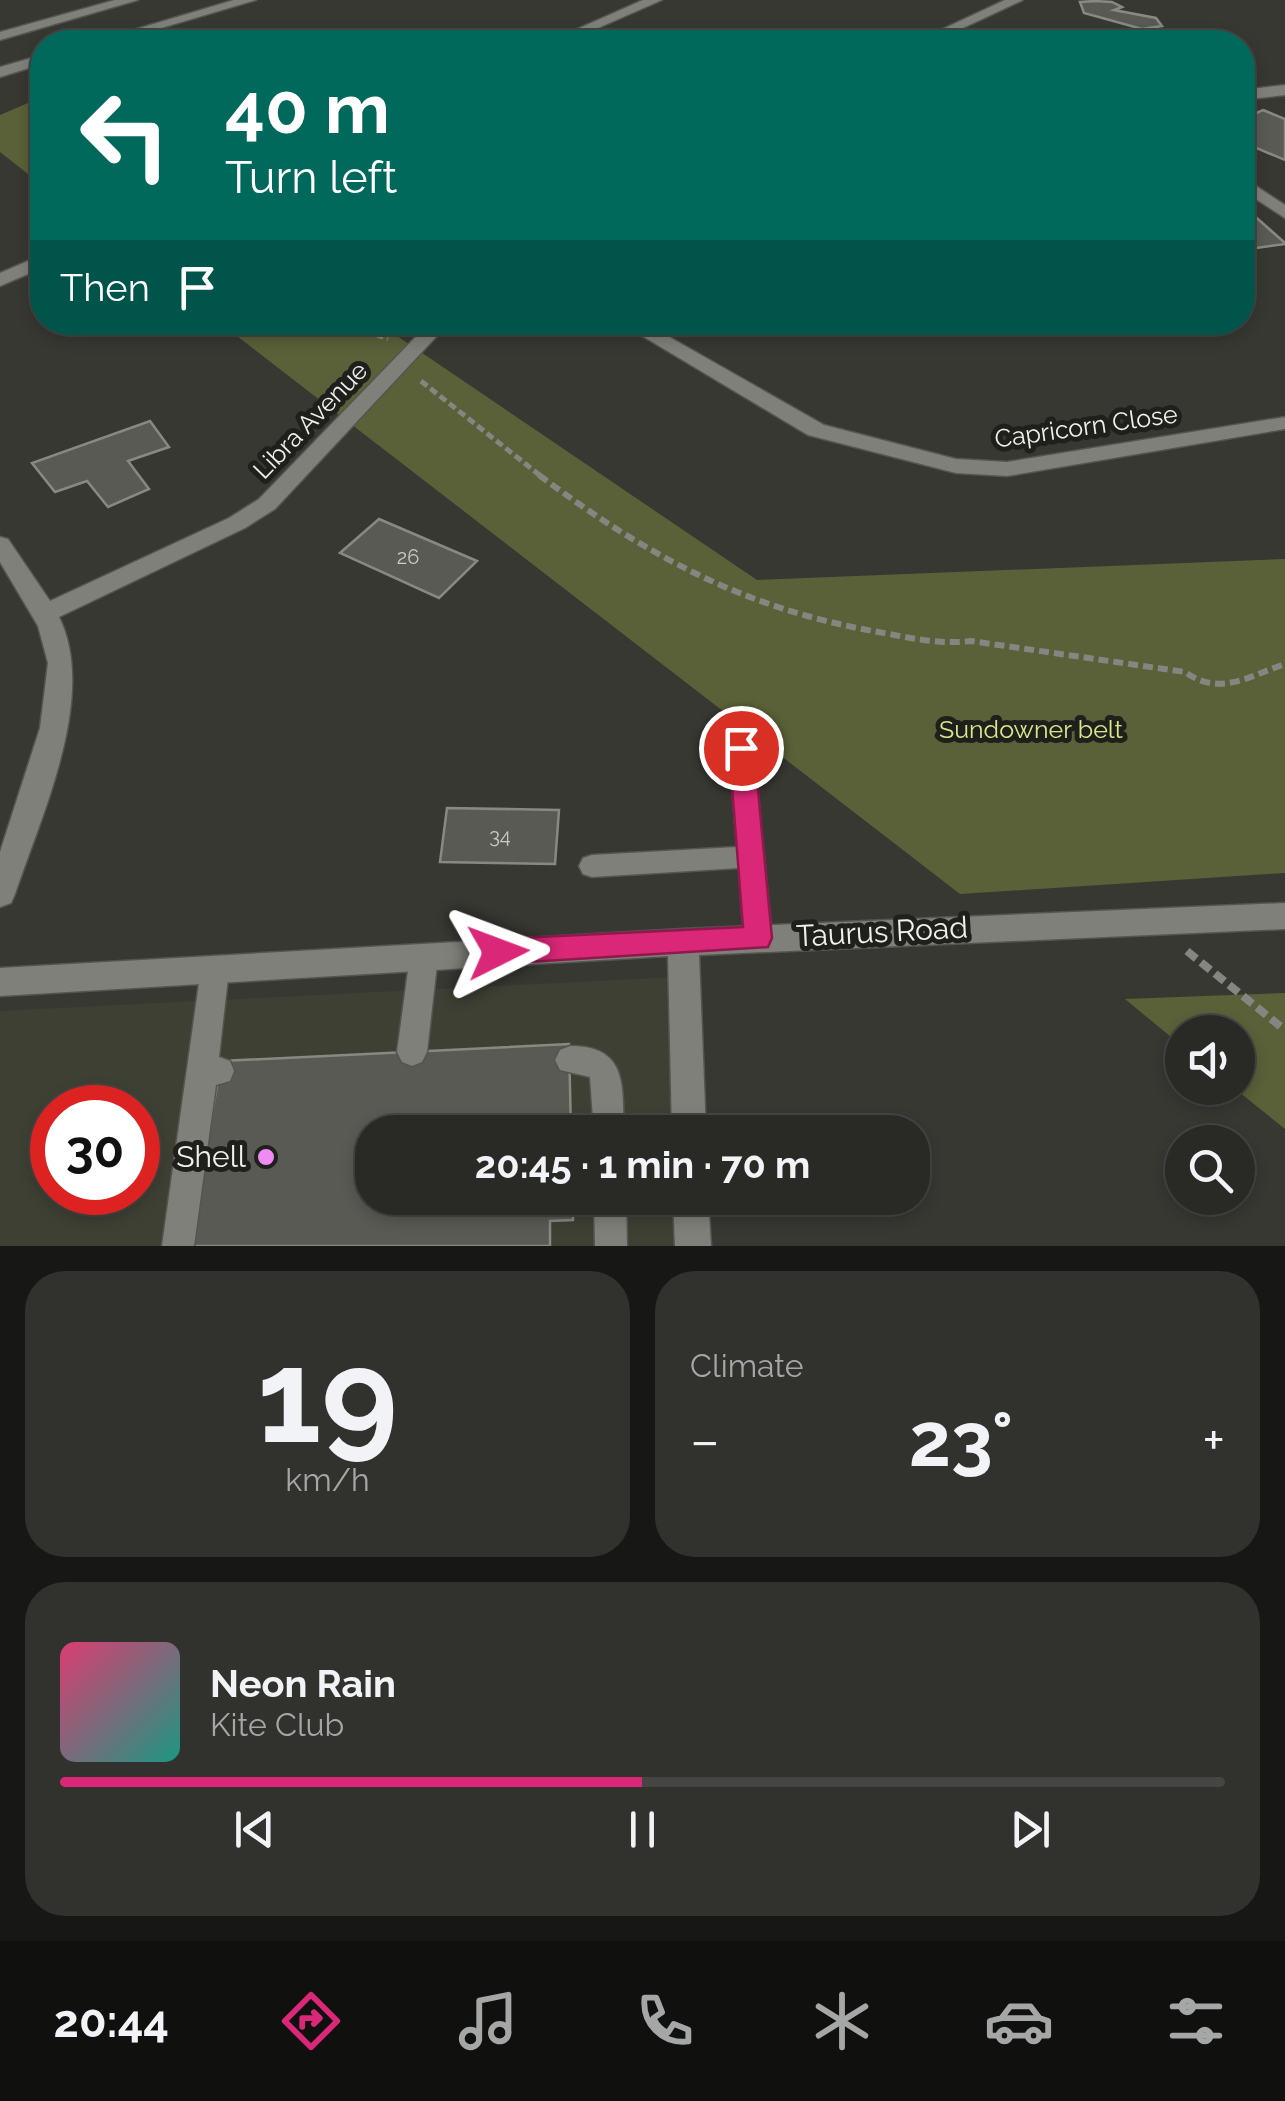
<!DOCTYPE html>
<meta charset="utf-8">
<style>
body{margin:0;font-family:Raleway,sans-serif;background:#31322e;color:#f1f3f6;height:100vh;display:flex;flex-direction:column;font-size:38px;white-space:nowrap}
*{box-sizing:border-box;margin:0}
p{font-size:32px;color:#a5a7a7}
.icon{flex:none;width:55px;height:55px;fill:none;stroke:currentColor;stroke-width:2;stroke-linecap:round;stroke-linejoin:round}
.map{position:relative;height:1246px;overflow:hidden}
.panel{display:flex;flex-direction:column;gap:25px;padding:25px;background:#171715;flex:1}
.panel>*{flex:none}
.hud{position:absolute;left:30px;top:30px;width:1225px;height:305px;border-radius:40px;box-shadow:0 5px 15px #0003,0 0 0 2px #454643;background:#00695c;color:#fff;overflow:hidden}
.controls{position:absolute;left:1165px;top:1015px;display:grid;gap:20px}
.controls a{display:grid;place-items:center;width:90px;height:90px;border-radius:50%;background:#292a26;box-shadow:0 5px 15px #0003,0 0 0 2px #454643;font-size:50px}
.speed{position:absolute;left:30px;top:1085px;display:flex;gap:20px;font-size:50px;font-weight:700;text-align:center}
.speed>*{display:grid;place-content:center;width:130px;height:130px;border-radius:50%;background:#292a26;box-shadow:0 5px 15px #0003,0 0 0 2px #454643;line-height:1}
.speed .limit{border:15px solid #d22;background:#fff;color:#111}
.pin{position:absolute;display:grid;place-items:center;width:85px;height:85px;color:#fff;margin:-42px;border:5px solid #fff;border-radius:50%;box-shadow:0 2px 10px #0007}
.me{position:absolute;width:110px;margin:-55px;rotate:87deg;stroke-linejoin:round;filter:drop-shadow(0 0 8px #0008)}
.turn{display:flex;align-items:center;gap:35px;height:210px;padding:0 30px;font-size:45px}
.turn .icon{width:130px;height:130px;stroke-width:2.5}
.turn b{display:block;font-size:70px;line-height:85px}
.then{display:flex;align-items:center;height:95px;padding:0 30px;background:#0003;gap:20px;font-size:38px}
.big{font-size:75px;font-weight:700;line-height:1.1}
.panel .widget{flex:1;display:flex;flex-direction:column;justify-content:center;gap:15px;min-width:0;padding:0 35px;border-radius:40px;background:#31322e}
.panel .dial{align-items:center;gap:0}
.dial b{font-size:130px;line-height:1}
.song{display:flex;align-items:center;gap:30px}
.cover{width:120px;height:120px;border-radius:15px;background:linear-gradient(135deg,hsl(340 70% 55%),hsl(170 70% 35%))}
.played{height:10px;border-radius:5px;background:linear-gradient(90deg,#db2777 50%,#454643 50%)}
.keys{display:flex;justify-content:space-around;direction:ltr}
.heat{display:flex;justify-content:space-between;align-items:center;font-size:55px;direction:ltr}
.panel .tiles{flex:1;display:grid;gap:25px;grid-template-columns:1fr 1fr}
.widget:last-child{grid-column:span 2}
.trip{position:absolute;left:355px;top:1115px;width:575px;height:100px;border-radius:40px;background:#292a26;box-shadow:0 5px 15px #0003,0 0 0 2px #454643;font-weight:700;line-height:100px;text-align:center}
.dock{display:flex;height:160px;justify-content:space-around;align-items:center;background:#10110f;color:#a5a7a7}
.dock .icon{width:70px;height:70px}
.dock .current{color:#db2777}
.dock b{font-size:45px;color:#f1f3f6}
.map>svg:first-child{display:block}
</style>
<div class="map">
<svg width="1285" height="1246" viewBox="0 0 1285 1246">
<rect width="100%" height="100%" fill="#373832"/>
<path fill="#3e4034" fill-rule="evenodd" d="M694,976L705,1132H372V1198H709L712,1246H0V1011ZM52,1108H138V1192H52Z"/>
<g fill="#5a6038">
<polygon points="42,97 42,185 0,152 0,115"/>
<polygon points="220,323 378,323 757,580 1285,559 1285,873 960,894"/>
<polygon points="1285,993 1285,1129 1234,1088 1238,1088 1238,1032 1182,1032 1182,1046 1125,999"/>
</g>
<g fill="#585a53" stroke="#888983" stroke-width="2.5">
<polygon points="1095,1 1112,2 1122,7 1114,10 1156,18 1162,26 1142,29 1084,13 1080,2"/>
<polygon points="1263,110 1285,119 1285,160 1242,142 1242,119"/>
<polygon points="1242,205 1285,243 1285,244 1242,250"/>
<polygon points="150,421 169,447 128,461 149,489 108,507 87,481 55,492 32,463"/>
<polygon points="379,519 477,561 439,598 340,553"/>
<polygon points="447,808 559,810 555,864 440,862"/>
<polygon points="569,1044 571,1132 372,1132 372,1198 572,1198 573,1220 550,1221 550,1246 190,1246 221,1061"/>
</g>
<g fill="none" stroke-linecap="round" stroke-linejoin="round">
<defs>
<g id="service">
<polygon points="741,739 750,741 753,748 772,938 768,946 758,950 748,946 744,938 739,868 592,877 583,874 579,866 583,858 592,855 737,847 729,748 732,741"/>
<polygon points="424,944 434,947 438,956 427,1052 422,1062 412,1066 402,1062 397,1052 410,956 414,947"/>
<polygon points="215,957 225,960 229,969 219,1057 230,1061 234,1071 230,1081 216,1085 194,1246 162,1246 201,969 205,960"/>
<path d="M570,1046C629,1046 622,1087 624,1132H594L590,1077L560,1070L555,1060L560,1050Z"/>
<polygon points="594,1198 626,1198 627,1246 595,1246"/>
</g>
<g id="minor">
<polygon points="643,0 662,0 566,42 548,42"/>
<polygon points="1005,0 1023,0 933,42 915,42"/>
<polygon points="1285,85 1285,95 1242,100 1242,90"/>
<polygon points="1242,177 1285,205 1285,218 1242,190"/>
<polygon points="42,255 42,268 0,286 0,273"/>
<path d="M430,322H450L275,509L245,528L59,617C98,696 41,816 15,894L11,903L0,907V852L40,728L48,663L38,626L0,562V537L8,539L50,601L229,518L259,499Z"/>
<polygon points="619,322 643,322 824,425 956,459 1007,462 1285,417 1285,429 1007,476 956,473 808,435"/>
<polygon points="1285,903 1285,929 699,955 706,1132 672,1132 668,956 0,996 0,968 683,929"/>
<polygon points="673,1198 708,1198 711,1246 675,1246"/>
</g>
<g id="secondary">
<polygon points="115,0 138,0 0,40 0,32"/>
<polygon points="234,0 256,0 114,42 93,42"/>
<polygon points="42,55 42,64 0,77 0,67"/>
</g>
</defs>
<use href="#service" stroke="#545551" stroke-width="3"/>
<use href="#minor" stroke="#545551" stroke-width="3"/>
<use href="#secondary" stroke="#545551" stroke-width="3"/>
<g stroke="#858681" stroke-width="5" stroke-dasharray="8 4" stroke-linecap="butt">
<polyline points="342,322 388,339"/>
<polyline points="421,381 542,477"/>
</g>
<path stroke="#858681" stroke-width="6" stroke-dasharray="10 5" stroke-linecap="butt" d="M539,475C646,555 741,607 873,631C906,637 938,645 971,641L1185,672C1220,697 1249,676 1285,664"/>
<polyline stroke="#858681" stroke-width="8" stroke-dasharray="12 6" stroke-linecap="butt" points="1187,951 1285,1030"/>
<use href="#service" fill="#7f8079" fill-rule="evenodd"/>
<use href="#minor" fill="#7f8079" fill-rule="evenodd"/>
<use href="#secondary" fill="#7f8079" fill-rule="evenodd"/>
</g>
<polygon fill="#db2777" stroke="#8e194d" stroke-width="2.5" points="741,738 754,748 772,938 768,947 498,964 488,960 484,952 488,943 498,939 743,927 729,748"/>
<circle fill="#f08bf6" stroke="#1f1f1c" stroke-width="4" cx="266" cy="1157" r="10"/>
<g text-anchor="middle" stroke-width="10" stroke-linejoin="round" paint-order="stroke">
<g font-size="20" fill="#c9cac6">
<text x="408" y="564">26</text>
<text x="500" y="843">34</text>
</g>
<g font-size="25" fill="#eff0ec" stroke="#1f1f1c">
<text transform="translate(310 420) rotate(-46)" y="9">Libra Avenue</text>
<text transform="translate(1086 426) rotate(-8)" y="9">Capricorn Close</text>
</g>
<g font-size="25" fill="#dae788" stroke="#1f1f1c">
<text x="1031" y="738">Sundowner belt</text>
</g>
<g font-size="30" fill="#eff0ec" stroke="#1f1f1c">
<text transform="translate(882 932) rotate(-3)" y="10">Taurus Road</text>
</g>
<g font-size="30" fill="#eff0ec" stroke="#1f1f1c" text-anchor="end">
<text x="246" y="1167">Shell</text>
</g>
</g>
</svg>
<div class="controls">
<a><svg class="icon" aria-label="sound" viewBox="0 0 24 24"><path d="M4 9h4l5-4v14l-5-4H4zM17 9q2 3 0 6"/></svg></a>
<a><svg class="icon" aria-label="search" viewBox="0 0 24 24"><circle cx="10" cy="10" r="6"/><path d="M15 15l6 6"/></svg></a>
</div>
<div class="speed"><div class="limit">30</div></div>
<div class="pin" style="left:741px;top:748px;background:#d93025"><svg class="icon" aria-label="arrive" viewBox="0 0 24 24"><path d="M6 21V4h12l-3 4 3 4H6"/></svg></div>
<svg class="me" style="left:498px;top:952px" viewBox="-20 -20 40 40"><path d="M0-17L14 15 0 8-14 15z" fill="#db2777" stroke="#fff" stroke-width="4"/></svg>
<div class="trip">20:45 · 1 min · 70 m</div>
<div class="hud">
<div class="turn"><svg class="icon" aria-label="left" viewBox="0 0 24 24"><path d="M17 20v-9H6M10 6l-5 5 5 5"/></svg><div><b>40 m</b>Turn left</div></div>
<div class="then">Then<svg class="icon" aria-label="arrive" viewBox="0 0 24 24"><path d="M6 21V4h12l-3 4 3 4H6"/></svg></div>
</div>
</div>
<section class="panel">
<div class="tiles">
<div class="widget dial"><b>19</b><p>km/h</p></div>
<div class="widget"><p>Climate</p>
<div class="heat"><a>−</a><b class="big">23°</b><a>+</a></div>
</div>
<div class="widget">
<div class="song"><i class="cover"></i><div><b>Neon Rain</b><p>Kite Club</p></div></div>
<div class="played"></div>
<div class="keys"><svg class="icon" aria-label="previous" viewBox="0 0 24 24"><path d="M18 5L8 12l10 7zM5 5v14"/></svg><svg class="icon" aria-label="pause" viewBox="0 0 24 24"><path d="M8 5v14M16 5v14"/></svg><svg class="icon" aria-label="next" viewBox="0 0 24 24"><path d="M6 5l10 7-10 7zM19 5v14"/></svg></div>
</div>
</div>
</section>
<nav class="dock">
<b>20:44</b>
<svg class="icon current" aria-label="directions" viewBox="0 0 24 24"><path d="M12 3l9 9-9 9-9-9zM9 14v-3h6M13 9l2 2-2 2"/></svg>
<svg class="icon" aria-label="music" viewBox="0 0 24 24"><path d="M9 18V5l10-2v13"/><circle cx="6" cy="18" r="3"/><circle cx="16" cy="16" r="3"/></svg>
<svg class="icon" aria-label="phone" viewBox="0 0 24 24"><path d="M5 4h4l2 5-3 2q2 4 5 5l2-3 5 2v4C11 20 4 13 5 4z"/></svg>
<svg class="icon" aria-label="climate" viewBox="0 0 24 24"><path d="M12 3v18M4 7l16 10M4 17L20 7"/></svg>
<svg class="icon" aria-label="car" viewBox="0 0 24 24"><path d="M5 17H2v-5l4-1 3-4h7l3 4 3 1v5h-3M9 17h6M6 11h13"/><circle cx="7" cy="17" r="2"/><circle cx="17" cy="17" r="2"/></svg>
<svg class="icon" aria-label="filters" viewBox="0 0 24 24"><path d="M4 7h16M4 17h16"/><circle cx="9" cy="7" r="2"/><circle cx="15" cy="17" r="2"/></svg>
</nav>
